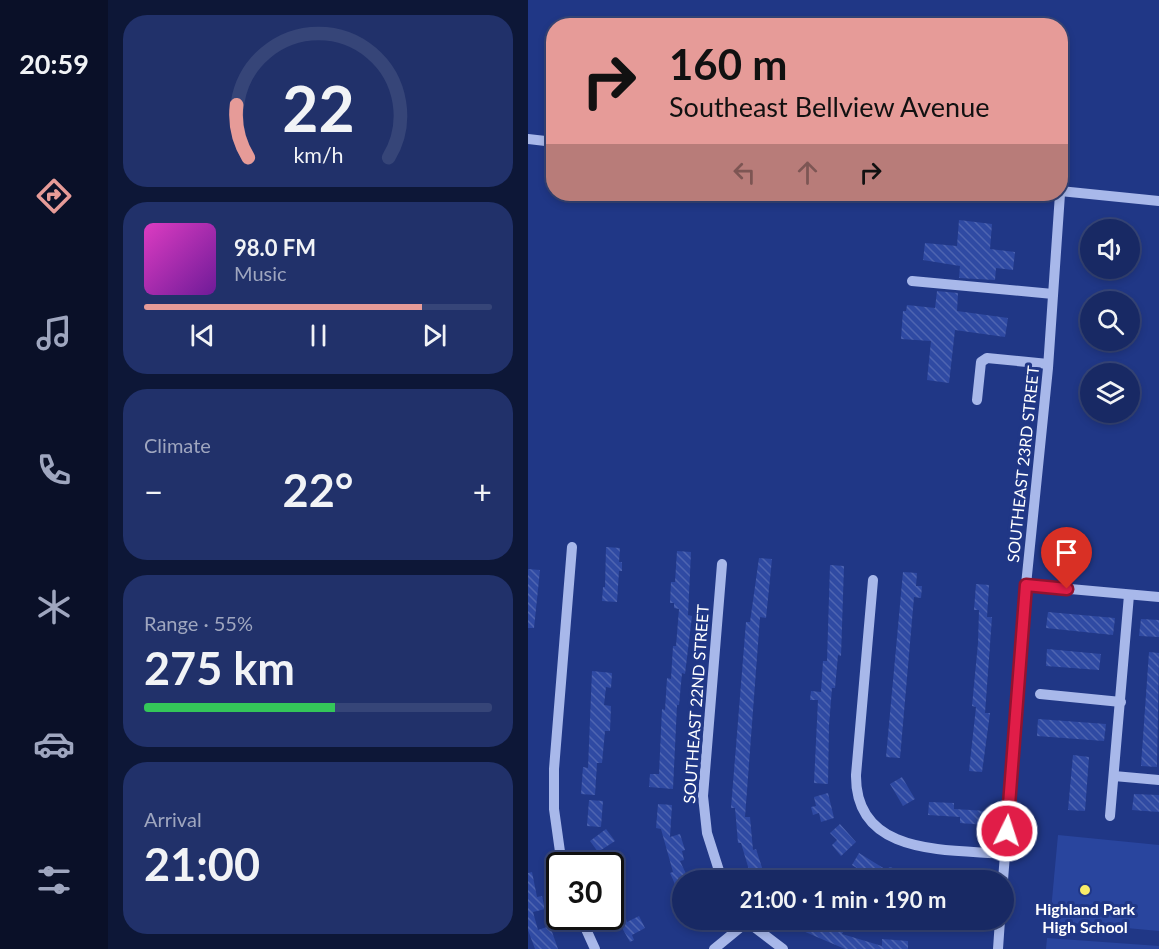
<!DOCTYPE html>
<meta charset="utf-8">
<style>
body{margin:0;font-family:Lato,sans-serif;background:#21316a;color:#f1f3f6;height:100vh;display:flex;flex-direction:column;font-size:22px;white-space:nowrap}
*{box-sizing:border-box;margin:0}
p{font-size:20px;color:#9fa6bf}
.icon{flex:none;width:33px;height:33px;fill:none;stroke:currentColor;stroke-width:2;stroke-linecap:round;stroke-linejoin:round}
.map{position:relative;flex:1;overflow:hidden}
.details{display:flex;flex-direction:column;gap:15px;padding:15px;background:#0d1737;width:420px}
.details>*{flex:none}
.top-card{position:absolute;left:18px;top:18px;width:522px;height:183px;border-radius:24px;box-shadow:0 3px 9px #0003,0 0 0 2px #364578;background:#e69b98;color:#111;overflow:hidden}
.fabs{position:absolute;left:552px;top:219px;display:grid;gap:12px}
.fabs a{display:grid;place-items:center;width:60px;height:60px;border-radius:50%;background:#182964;box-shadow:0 3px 9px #0003,0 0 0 2px #364578;font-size:30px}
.speed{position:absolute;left:18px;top:852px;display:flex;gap:12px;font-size:30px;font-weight:700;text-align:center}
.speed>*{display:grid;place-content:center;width:78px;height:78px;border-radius:50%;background:#182964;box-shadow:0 3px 9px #0003,0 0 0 2px #364578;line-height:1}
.speed .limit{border:3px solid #111;border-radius:9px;background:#fff;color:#111}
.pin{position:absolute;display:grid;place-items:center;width:51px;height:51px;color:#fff;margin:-62px -26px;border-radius:50% 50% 50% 0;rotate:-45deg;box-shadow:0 0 6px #0007}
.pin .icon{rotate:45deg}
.me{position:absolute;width:66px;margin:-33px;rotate:4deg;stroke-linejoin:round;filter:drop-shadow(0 0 4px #0008)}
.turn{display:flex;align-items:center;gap:21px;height:126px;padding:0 24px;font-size:27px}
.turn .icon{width:78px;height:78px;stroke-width:2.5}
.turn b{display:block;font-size:42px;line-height:51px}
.lanes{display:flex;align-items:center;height:57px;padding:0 24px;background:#0003;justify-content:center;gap:30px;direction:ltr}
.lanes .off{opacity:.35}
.big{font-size:45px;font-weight:700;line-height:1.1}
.details .card{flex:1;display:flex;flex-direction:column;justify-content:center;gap:9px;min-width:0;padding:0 21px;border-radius:24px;background:#21316a}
.details .dial{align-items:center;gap:0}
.dial svg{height:156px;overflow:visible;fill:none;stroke:#364578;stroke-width:7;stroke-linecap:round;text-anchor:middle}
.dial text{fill:#f1f3f6;stroke:none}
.song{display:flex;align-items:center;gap:18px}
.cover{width:72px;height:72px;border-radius:9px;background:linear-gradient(135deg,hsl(310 70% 55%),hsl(280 70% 35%))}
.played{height:6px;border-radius:3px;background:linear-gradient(90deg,#e69b98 80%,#364578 80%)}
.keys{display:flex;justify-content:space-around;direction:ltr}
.heat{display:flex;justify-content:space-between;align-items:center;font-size:33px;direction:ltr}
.charge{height:9px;border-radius:4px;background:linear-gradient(90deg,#34c759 55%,#364578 0)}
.trip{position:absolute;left:144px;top:870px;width:342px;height:60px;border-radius:30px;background:#182964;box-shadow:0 3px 9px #0003,0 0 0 2px #364578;font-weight:700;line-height:60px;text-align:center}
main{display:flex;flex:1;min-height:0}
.tabs{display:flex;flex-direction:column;width:108px;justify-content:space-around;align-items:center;background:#0a1028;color:#9fa6bf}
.tabs .icon{width:42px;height:42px}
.tabs .on{color:#e69b98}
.tabs b{font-size:27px;color:#f1f3f6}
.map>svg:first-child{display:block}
</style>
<main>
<nav class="tabs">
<b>20:59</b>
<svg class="icon on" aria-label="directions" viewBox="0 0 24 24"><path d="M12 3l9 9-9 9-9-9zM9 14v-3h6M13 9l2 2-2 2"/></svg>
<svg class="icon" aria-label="music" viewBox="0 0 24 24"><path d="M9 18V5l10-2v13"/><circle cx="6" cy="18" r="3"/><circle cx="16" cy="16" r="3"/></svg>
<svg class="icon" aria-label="phone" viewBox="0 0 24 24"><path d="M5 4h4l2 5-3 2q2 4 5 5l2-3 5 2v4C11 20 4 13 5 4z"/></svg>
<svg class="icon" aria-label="climate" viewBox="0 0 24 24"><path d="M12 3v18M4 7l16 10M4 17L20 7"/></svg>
<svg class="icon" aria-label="car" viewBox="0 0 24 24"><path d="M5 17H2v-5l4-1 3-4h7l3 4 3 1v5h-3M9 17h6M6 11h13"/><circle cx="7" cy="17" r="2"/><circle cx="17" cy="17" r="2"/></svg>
<svg class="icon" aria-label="filters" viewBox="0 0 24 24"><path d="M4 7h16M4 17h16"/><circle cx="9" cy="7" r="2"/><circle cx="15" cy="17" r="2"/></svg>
</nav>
<section class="details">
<div class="card dial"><svg viewBox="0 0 100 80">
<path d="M14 69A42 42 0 1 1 86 69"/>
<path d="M14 69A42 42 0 0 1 8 42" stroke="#e69b98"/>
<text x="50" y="56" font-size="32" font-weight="700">22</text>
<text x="50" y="72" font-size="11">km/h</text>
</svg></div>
<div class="card">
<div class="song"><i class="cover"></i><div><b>98.0 FM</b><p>Music</p></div></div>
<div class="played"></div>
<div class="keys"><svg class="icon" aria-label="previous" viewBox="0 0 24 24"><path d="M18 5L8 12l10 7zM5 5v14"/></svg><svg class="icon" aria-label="pause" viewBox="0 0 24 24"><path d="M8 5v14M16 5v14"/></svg><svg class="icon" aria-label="next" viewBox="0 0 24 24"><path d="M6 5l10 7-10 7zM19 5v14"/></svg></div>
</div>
<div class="card"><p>Climate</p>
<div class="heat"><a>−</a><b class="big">22°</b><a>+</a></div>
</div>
<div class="card"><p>Range · 55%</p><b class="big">275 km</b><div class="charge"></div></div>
<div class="card"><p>Arrival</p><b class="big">21:00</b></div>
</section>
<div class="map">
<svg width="631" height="949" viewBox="0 0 631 949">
<defs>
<pattern id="building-back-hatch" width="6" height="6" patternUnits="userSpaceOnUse" patternTransform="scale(1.5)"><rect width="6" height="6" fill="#2f4aa3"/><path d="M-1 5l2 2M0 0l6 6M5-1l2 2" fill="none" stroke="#4e65b1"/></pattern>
</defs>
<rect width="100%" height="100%" fill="#203786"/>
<g fill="#29459e">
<polygon points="530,835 631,845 631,931 522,921"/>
<polygon points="519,938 631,946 631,949 518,949"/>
</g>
<g fill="url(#building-back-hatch)">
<polygon points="431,220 464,224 462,249 487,252 485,270 468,268 467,280 431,278 432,266 395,260 397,243 429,246"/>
<polygon points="409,291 430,293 429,311 480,318 477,337 427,330 421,383 399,380 403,341 373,339 375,311 378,311 379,305 407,308"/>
<polygon points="78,547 92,548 91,562 94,562 94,571 91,571 89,602 74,601 75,587 77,587"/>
<polygon points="149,551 163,552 160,615 164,616 157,674 154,673 151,705 149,705 145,789 121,787 122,774 131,774 134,709 137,710 139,678 143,679 145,646 148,646 151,609 146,608 146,603 142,603 143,582 147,582"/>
<polygon points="231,558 244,559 238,618 232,617 217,817 222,817 225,850 228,849 238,880 224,880 213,843 210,843 207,808 203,808 218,622 222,622"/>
<polygon points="302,565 316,566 313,656 310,655 307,688 304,688 301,725 300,784 286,783 290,700 282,700 283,691 293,692 295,661 299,661"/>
<polygon points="0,569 12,570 6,628 0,628"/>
<polygon points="375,572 389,573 388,586 394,586 393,598 386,597 372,758 358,757"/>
<polygon points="448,584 461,585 459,617 464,617 457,713 462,713 454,772 441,771 448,707 444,706 450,643 451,610 446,610"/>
<polygon points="520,612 587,618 585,635 518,628"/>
<polygon points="613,619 631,620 631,637 611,636"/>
<polygon points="519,649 573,654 571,670 518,666"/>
<polygon points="621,652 631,653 629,767 613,766"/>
<polygon points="64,671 84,673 83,688 78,687 76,705 83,706 82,731 77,731 74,763 69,763 67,795 53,794 55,767 60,768"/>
<polygon points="510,719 578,724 576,741 509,736"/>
<polygon points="545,755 561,757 557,811 540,810"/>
<polygon points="374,777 387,799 375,806 362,784"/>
<polygon points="300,793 306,818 293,822 291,813 285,815 283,807 288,806 286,797"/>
<polygon points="606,794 631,795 631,812 604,810"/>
<polygon points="61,800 75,801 73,827 59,826"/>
<polygon points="401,802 426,803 426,809 459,811 458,825 432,823 432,817 400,815"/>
<polygon points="130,804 144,805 142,837 152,834 157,850 154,851 156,860 152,861 161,880 154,880 154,900 142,873 145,872 133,829 128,828"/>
<polygon points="312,824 328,842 313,856 304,845 309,840 302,833"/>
<polygon points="78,829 87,841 70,852 62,841"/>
<polygon points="331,853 360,871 361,867 402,878 401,880 346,879 324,865"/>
<polygon points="4,872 9,897 14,896 17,909 5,912 10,930 22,926 30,949 7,949 0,930 0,873"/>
<polygon points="89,891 99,922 111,916 117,928 104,935 106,940 102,942 89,919 84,921 82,915 82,894"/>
<polygon points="260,920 299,920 317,928 314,934 354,946 354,939 380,941 380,949 317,949 275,931"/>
</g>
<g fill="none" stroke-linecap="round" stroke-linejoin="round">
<g stroke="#a8b8ea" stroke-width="10">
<polyline points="0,139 26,142"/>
<polyline points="532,191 631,201"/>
<polyline points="384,281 525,294"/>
<polyline points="449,400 453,362 459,358 520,364"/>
<path d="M345,580L328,775C327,857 420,849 477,854"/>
<polyline points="498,585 631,597"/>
<polyline points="512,694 593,702"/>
<polyline points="586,776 631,780"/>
<polyline points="582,816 601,595"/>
<polyline points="34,866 26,809 26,769 44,547"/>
<polyline points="194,880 179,833 175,796 194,564"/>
<polyline points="475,880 498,585 520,368 532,194"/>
<polyline points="52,916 67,949"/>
<polyline points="217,920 255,949"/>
<polyline points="186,949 219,922"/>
<polyline points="470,949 472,920"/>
</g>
</g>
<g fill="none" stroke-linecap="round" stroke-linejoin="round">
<defs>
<polyline id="route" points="479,831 498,585 539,589"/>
</defs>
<use href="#route" stroke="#92132f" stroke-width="15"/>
<use href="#route" stroke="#e11d48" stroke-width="10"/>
</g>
<circle fill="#f8ec69" stroke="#203786" stroke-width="2" cx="557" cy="890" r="6"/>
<g text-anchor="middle" stroke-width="6" stroke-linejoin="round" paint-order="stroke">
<g font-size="16" fill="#fff" stroke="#203786">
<text transform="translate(495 464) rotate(-84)" y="6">SOUTHEAST 23RD STREET</text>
<text transform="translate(168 704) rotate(-86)" y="6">SOUTHEAST 22ND STREET</text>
</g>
<g font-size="16" font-weight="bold" fill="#fff" stroke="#203786">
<text x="557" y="915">Highland Park<tspan x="557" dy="18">High School</tspan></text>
</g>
</g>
</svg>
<div class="fabs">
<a><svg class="icon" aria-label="sound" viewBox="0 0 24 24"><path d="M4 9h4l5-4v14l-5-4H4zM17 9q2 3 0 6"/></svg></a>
<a><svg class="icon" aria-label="search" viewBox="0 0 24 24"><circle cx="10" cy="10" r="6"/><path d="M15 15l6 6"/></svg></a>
<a><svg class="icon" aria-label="layers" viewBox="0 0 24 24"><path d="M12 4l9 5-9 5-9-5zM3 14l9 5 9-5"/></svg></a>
</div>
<div class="speed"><div class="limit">30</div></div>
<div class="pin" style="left:539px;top:589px;background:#d93025"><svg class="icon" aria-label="arrive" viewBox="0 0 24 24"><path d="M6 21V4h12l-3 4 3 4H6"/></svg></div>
<svg class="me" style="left:479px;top:831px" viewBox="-20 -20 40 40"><circle r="17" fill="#e11d48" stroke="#fff" stroke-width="3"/><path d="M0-11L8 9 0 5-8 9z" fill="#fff"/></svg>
<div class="trip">21:00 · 1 min · 190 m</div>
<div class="top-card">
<div class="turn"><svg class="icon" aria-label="right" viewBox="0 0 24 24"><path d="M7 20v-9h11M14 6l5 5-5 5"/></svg><div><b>160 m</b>Southeast Bellview Avenue</div></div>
<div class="lanes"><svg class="icon off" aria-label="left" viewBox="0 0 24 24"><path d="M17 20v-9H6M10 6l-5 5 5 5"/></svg><svg class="icon off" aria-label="ahead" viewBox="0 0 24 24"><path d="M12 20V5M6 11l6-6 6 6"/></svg><svg class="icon" aria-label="right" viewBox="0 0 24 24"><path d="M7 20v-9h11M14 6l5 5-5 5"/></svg></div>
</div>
</div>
</main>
